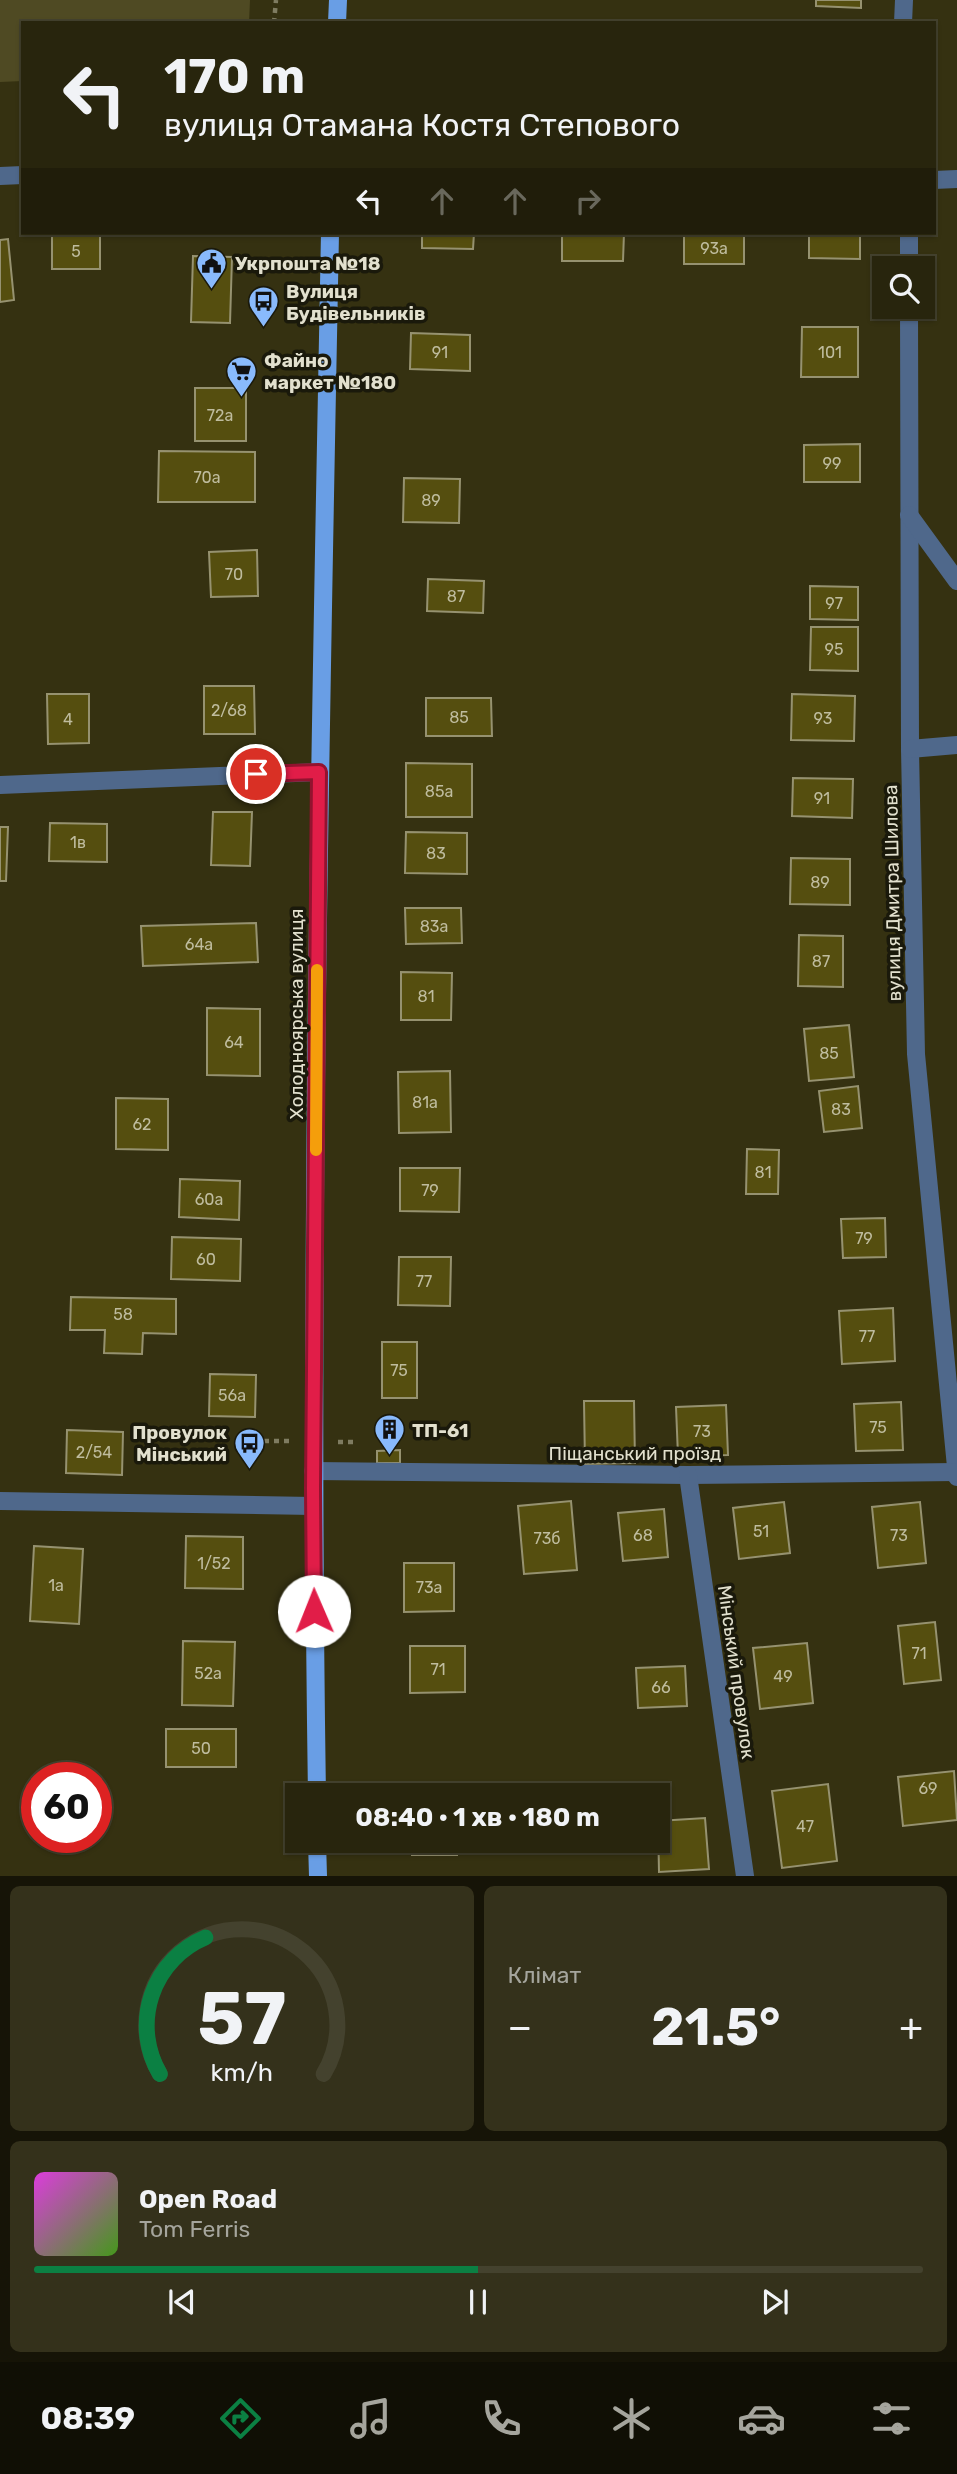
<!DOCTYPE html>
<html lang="uk">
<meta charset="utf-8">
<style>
body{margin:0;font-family:Rubik,sans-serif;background:#34311b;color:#f1f3f6;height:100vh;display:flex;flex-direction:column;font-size:26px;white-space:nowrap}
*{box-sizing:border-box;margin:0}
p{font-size:23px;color:#a5a59d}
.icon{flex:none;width:38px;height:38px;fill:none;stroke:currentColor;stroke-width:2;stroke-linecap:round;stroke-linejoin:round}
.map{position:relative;height:1876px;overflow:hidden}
.details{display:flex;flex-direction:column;gap:10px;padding:10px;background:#161407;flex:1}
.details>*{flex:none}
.top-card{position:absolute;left:21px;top:21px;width:915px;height:214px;border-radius:0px;box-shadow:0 2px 5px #0004,0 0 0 2px #44422e;background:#28250d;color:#f1f3f6;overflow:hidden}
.buttons{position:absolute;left:872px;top:256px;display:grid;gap:14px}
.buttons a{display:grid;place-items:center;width:63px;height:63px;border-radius:0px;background:#28250d;box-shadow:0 2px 5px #0004,0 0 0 2px #44422e;font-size:35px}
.speed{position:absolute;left:21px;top:1762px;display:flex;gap:14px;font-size:35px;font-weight:700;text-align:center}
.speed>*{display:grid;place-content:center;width:91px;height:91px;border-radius:50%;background:#28250d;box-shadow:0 2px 5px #0004,0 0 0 2px #44422e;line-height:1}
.speed .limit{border:10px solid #d22;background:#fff;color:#111}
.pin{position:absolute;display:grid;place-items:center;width:60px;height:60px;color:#fff;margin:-30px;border:4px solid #fff;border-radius:50%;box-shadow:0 2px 7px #0007}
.me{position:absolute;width:77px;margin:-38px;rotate:359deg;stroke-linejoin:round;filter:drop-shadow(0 0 5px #0008)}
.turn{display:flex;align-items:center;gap:24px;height:147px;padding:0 28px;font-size:32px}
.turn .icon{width:91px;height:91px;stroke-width:2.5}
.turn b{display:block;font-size:49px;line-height:60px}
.lanes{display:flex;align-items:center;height:66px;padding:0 28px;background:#0003;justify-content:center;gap:35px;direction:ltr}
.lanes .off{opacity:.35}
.big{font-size:52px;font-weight:700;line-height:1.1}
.details .tile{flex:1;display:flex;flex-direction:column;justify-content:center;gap:10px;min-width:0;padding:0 24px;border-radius:10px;background:#34311b}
.details .dial{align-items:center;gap:0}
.dial svg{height:182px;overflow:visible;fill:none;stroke:#44422e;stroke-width:7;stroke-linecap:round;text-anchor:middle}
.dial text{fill:#f1f3f6;stroke:none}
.song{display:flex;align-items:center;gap:21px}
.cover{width:84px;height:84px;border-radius:10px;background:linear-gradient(135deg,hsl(300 70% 55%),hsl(100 70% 35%))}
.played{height:7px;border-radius:4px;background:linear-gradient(90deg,#0b8043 50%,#44422e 50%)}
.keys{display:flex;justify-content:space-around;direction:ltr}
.heat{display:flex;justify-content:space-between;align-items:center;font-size:38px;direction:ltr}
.details .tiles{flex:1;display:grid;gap:10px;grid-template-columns:1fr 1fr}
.tile:last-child{grid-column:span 2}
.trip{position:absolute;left:285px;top:1783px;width:385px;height:70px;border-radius:0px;background:#28250d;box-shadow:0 2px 5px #0004,0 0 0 2px #44422e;font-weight:700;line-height:70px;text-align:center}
.tab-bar{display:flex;height:112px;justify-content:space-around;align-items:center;background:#100f05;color:#a5a59d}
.tab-bar .icon{width:49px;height:49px}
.tab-bar .current{color:#0b8043}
.tab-bar b{font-size:32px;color:#f1f3f6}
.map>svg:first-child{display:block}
</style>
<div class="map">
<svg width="957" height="1876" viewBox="0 0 957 1876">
<rect width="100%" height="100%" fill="#353111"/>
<polygon fill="#4f4a23" points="0,0 250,0 249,23 23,23 23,81 0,82"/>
<g fill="#554e0f" stroke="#969270" stroke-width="2">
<polygon points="816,0 861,0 861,8 816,6"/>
<rect x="52" y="233" width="48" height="36"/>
<polygon points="422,233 474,233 473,249 422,248"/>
<polygon points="562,233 624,233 623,261 562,261"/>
<rect x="684" y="233" width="60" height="31"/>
<polygon points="809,233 860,233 860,259 809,258"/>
<polygon points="8,239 14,300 0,302 0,240"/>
<polygon points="193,256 232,257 230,323 191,322"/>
<polygon points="802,327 858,327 858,377 801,377"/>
<polygon points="411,333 470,335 470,371 410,369"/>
<rect x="195" y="388" width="51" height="53"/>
<polygon points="860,444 860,482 804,482 804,445"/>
<polygon points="159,451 255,452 255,502 158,502"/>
<polygon points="404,478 460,479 459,523 403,522"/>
<polygon points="257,550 258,596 211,597 209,552"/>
<polygon points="428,579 484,581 483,613 427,611"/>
<polygon points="810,586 858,587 858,620 810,619"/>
<polygon points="811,627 858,627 858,671 810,670"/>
<polygon points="204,686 254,686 255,734 204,734"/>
<polygon points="47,694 89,694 89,743 48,744"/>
<polygon points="792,694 855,696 854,741 791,740"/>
<polygon points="426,698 491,698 492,736 426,736"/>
<polygon points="406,763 472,764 472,817 406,817"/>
<polygon points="793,778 853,779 852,818 792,816"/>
<polygon points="213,812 252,812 250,866 211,865"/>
<polygon points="50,823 107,824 107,862 49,861"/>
<polygon points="0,827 8,827 6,881 0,881"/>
<polygon points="406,832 467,833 467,874 405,873"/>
<polygon points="791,858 850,859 850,905 790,904"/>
<polygon points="405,908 461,908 462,943 406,944"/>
<polygon points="256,923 258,962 143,966 141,926"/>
<polygon points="799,935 843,936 843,987 798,986"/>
<polygon points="401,972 452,973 451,1020 401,1020"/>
<polygon points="207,1008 260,1009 260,1076 207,1075"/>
<polygon points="849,1025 854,1077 809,1081 804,1029"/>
<polygon points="450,1071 451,1132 399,1133 398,1072"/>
<polygon points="858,1086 862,1128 824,1132 819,1091"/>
<polygon points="116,1098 168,1099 168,1150 116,1149"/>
<polygon points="747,1149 779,1150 778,1194 746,1194"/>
<polygon points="400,1168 460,1168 459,1212 400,1211"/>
<polygon points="180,1179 240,1181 239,1220 179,1217"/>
<polygon points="885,1218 886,1257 843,1258 841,1219"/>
<polygon points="172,1237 241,1239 240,1281 171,1279"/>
<polygon points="399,1257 451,1257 450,1306 398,1305"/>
<polygon points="71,1297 176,1299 176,1334 143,1333 142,1354 104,1353 105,1330 70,1330"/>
<polygon points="893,1308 895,1361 842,1364 839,1311"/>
<rect x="382" y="1342" width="35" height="56"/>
<polygon points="210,1374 256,1375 255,1417 209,1416"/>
<polygon points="584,1401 634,1401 635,1463 585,1464"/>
<polygon points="901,1402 903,1450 856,1451 854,1404"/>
<polygon points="726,1405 728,1455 678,1456 676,1407"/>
<polygon points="67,1430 123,1432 122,1475 66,1473"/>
<polygon points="400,1450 400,1463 377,1463 377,1451"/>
<polygon points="571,1501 577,1570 524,1574 518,1506"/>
<polygon points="784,1502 790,1553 739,1559 733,1508"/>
<polygon points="920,1502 926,1563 878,1568 872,1507"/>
<polygon points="664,1509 668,1557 623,1561 618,1513"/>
<polygon points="186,1536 243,1537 243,1589 185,1588"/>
<polygon points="34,1546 83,1549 79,1624 30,1621"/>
<polygon points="404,1563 454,1563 454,1611 404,1612"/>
<polygon points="935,1622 941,1680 904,1684 898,1626"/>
<polygon points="183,1641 235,1642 233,1706 182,1705"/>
<polygon points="807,1643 813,1703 760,1709 753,1648"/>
<polygon points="410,1646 465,1646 465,1692 410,1693"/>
<polygon points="685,1666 687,1706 638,1708 636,1668"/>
<rect x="166" y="1729" width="70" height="38"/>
<polygon points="954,1771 957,1820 903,1826 898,1777"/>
<polygon points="828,1784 837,1861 782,1868 772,1791"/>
<polygon points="705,1818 709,1869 659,1872 658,1821"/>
<rect x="412" y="1841" width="45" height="14"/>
</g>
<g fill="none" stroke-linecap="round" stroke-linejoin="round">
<g stroke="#7f7c61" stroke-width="4.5" stroke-dasharray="5 5" stroke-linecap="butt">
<polyline points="274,23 276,0"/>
<polyline points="264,1441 291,1441"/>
<polyline points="338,1442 356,1442"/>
</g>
<g stroke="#4f688b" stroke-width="18">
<polyline points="903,23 904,0"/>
<polyline points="0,176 23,175"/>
<polyline points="934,180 957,179"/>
<polyline points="909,233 909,268"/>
<polyline points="909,306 910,749 916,1054 957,1477"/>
<polyline points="909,515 957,581"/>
<polyline points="910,749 957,745"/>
<polyline points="0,785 319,772"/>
<polyline points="313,1471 688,1475 956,1472"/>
<polyline points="688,1475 745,1876"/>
<polyline points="0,1501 313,1506"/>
</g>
<g stroke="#699ee5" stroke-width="18">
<polyline points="337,23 338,0"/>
<path d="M317,1796C309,1275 320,754 330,233"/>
<polyline points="317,1841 318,1876"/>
</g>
</g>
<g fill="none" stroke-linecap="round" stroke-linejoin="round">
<defs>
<polyline id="route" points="256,774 319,772 313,1488 314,1611"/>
</defs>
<use href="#route" stroke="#92132f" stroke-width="18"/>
<use href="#route" stroke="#e11d48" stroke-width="12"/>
<polyline stroke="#f59e0b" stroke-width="12" points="316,1150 317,970"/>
</g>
<defs>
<symbol id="civic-pin" viewBox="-11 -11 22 30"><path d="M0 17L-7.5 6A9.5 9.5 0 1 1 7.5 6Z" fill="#89bafc" stroke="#1a190b"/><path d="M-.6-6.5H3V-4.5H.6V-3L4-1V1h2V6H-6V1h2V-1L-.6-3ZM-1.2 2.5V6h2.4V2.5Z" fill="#111"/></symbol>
<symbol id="bus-pin" viewBox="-11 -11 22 30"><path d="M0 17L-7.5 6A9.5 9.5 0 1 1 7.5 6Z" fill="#89bafc" stroke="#1a190b"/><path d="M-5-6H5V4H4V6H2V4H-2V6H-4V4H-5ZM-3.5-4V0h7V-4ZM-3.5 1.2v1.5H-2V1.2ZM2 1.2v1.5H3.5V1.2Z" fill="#111"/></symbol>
<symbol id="supermarket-pin" viewBox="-11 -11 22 30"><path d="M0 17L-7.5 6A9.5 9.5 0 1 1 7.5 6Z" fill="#89bafc" stroke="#1a190b"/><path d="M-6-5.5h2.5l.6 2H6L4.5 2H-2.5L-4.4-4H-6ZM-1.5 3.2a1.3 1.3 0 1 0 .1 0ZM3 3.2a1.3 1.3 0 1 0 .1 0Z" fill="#111"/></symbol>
<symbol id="building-pin" viewBox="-11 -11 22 30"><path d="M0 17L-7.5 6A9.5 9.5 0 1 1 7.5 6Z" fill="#89bafc" stroke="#1a190b"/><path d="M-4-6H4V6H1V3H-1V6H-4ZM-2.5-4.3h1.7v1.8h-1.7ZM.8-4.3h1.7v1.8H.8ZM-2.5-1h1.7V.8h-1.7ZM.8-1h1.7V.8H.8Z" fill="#111"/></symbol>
</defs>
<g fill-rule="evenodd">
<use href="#civic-pin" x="194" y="246" width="35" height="47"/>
<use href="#bus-pin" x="246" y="284" width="35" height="47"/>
<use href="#supermarket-pin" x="224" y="354" width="35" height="47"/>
<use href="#building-pin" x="372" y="1412" width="35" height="47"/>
<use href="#bus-pin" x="232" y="1426" width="35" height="47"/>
</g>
<g text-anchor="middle" stroke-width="7" stroke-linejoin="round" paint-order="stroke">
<g font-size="16" fill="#bfbc9e">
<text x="714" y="254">93а</text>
<text x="76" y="257">5</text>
<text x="440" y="358">91</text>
<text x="830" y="358">101</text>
<text x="220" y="421">72а</text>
<text x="832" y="469">99</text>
<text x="207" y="483">70а</text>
<text x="431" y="506">89</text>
<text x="234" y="580">70</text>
<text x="456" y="602">87</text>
<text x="834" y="609">97</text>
<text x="834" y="655">95</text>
<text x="229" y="716">2/68</text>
<text x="459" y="723">85</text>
<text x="823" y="724">93</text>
<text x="68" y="725">4</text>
<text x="439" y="797">85а</text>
<text x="822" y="804">91</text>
<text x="78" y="848">1в</text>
<text x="436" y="859">83</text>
<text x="820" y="888">89</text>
<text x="434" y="932">83а</text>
<text x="199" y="950">64а</text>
<text x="821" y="967">87</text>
<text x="426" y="1002">81</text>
<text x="234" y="1048">64</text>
<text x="829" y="1059">85</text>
<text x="425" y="1108">81а</text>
<text x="841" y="1115">83</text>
<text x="142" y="1130">62</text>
<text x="763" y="1178">81</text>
<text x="430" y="1196">79</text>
<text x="209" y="1205">60а</text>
<text x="864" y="1244">79</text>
<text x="206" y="1265">60</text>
<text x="424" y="1287">77</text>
<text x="123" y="1320">58</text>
<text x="867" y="1342">77</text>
<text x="399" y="1376">75</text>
<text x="232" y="1401">56а</text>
<text x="878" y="1433">75</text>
<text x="702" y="1437">73</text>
<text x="94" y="1458">2/54</text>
<text x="761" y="1537">51</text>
<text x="643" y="1541">68</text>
<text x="899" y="1541">73</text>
<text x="547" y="1544">73б</text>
<text x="214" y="1569">1/52</text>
<text x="56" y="1591">1а</text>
<text x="429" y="1593">73а</text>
<text x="919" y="1659">71</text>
<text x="438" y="1675">71</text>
<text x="208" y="1679">52а</text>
<text x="783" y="1682">49</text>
<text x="661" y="1693">66</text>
<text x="201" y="1754">50</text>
<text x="928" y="1794">69</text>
<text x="805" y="1832">47</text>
</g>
<g font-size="19" font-weight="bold" fill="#e2e0ce" stroke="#1a190b" text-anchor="start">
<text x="235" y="270">Укрпошта №18</text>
<text x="286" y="298">Вулиця<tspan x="286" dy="22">Будівельників</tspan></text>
<text x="264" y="367">Файно<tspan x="264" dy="22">маркет №180</tspan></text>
<text x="412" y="1437">ТП-61</text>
<text x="227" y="1439" text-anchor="end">Провулок<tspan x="227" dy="22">Мінський</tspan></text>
</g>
<g font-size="19" fill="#e2e0ce" stroke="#1a190b">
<text transform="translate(892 893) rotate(-91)" y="7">вулиця Дмитра Шилова</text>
<text transform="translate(296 1014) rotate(-90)" y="7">Холодноярська вулиця</text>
<text x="635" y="1460">Піщанський проїзд</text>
<text transform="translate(737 1672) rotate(82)" y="7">Мінський провулок</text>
</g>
</g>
</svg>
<div class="buttons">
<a><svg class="icon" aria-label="search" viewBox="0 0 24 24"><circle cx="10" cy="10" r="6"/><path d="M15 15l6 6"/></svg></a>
</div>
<div class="speed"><div class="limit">60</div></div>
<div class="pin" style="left:256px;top:774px;background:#d93025"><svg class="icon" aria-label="arrive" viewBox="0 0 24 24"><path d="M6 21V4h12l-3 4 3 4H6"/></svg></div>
<svg class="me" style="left:314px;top:1611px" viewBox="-20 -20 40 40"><circle r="19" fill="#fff"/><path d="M0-13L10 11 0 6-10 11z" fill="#e11d48"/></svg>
<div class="trip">08:40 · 1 хв · 180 m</div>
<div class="top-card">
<div class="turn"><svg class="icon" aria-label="left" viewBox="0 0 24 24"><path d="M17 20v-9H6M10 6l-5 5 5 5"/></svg><div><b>170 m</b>вулиця Отамана Костя Степового</div></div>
<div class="lanes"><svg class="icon" aria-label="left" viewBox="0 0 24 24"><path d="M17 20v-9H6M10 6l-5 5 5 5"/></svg><svg class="icon off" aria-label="ahead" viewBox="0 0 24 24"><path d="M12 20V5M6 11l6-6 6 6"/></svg><svg class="icon off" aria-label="ahead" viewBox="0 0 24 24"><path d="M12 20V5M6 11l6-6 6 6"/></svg><svg class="icon off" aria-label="right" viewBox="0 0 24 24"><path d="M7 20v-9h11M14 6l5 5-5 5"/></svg></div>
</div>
</div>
<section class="details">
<div class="tiles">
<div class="tile dial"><svg viewBox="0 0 100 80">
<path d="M14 69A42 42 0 1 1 86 69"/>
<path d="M14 69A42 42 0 0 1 34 9" stroke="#0b8043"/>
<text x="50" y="56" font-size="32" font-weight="700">57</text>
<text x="50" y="72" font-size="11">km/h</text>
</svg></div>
<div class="tile"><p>Клімат</p>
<div class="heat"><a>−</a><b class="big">21.5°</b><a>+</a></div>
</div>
<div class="tile">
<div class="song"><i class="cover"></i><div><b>Open Road</b><p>Tom Ferris</p></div></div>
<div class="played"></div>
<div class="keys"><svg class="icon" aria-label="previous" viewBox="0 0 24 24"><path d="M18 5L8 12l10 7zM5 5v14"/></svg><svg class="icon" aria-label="pause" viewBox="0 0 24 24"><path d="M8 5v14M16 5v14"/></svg><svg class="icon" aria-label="next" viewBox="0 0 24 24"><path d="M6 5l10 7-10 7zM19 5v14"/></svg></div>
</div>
</div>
</section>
<nav class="tab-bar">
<b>08:39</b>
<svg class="icon current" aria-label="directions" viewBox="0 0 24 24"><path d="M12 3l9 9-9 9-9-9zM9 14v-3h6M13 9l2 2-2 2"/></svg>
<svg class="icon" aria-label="music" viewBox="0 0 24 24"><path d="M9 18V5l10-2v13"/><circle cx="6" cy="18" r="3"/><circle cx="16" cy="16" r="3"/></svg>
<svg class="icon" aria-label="phone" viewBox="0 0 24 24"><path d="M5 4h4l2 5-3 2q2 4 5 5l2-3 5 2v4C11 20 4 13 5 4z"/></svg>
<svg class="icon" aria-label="climate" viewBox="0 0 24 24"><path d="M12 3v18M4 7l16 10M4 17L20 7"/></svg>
<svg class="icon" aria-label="car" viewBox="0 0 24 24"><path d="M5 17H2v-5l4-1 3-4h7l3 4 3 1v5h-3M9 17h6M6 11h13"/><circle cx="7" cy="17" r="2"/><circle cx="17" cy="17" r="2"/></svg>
<svg class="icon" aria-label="filters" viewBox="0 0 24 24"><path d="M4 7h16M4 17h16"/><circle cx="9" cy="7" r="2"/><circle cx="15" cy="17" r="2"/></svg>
</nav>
